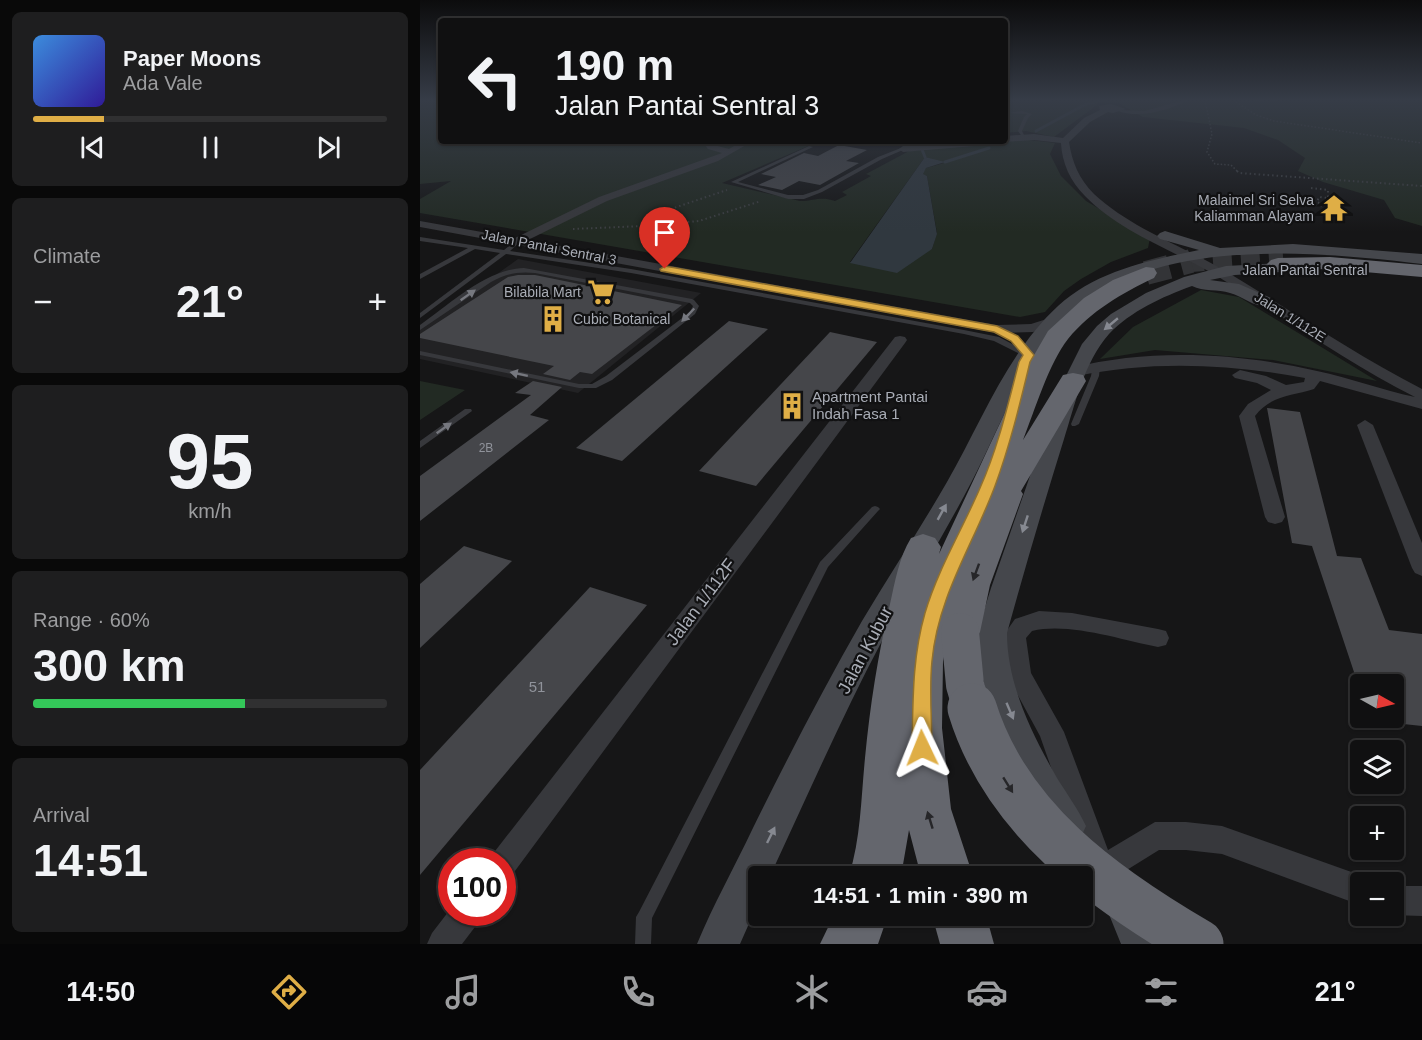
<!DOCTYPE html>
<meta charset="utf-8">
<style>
body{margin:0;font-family:Arial,sans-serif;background:#1e1e1f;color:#f1f3f6;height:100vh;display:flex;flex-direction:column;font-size:22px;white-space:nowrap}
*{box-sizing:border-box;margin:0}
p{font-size:20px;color:#9c9d9f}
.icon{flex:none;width:33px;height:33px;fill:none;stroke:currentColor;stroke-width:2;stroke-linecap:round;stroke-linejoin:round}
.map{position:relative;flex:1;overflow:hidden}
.side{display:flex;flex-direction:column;gap:12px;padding:12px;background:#090909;width:420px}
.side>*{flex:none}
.guide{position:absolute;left:18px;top:18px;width:570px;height:126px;border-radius:6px;box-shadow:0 2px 4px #0004,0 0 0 2px #303031;background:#101011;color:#f1f3f6;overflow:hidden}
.needle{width:39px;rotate:98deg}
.buttons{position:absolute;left:930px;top:674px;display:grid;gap:12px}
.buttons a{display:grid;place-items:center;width:54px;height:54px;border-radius:6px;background:#101011;box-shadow:0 2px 4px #0004,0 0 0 2px #303031;font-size:30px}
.speed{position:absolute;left:18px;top:848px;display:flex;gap:12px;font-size:30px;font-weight:700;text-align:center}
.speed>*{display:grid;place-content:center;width:78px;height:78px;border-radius:50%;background:#101011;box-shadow:0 2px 4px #0004,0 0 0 2px #303031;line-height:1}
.speed .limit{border:9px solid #d22;background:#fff;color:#111}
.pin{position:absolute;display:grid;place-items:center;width:51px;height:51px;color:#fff;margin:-62px -26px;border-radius:50% 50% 50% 0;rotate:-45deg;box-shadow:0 0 6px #0007}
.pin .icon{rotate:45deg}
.me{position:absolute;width:66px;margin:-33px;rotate:358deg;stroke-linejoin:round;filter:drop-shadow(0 0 4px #0008)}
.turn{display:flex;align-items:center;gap:21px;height:126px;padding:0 18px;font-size:27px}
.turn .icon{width:78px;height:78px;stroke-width:2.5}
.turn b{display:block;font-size:42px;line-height:51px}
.big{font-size:45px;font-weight:600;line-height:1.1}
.side .widget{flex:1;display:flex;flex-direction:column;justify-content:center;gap:9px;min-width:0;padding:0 21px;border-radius:9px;background:#1e1e1f}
.side .dial{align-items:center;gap:0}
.dial b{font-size:78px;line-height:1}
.song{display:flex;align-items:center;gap:18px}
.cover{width:72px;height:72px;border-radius:9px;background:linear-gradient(135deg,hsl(210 70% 55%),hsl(250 70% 35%))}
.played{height:6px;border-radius:3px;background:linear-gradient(90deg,#dfae46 20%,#303031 20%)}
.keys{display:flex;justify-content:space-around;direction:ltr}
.heat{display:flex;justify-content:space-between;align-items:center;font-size:33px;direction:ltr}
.charge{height:9px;border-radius:4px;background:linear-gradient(90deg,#34c759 60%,#303031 0)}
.trip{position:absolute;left:328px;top:866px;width:345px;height:60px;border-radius:6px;background:#101011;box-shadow:0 2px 4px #0004,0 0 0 2px #303031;font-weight:600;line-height:60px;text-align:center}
.tabs{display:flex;height:96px;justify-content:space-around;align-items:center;background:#060607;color:#9c9d9f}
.tabs .icon{width:42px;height:42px}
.tabs .active{color:#dfae46}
.tabs b{font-size:27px;color:#f1f3f6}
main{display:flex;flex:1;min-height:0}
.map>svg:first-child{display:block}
</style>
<main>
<section class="side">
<div class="widget">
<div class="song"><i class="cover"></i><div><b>Paper Moons</b><p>Ada Vale</p></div></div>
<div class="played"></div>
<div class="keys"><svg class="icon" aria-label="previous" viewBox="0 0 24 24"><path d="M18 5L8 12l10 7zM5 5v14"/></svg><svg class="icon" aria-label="pause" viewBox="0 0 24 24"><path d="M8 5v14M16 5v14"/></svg><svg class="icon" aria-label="next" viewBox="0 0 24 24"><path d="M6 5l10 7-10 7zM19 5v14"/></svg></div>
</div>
<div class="widget"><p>Climate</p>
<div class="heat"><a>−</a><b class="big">21°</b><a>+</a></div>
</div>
<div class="widget dial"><b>95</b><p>km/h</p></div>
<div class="widget"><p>Range · 60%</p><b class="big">300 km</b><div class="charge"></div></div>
<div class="widget"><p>Arrival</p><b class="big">14:51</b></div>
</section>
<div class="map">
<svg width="1002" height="944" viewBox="0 0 1002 944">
<rect width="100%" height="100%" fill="#161617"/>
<polygon fill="#222224" points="98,259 281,293 158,393 0,359 0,329"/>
<g fill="#222a23" fill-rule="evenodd">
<path d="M0,100H21V141H400L302,183L380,201C395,201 400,196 415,201L427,195L422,192L451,176L446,174L491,150L601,139L635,143L630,154L641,176L666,201L730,238L728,248L691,262L661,279L644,291L625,312L600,317L0,213V199L31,181L0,184ZM505,157L524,163L506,168L502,174L507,176L517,233L512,249L430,262Z"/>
<polygon points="585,100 1002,100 1002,226 975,218 964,200 903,182 878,171 885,158 858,140 824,128 723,117 700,104 681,102 634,137 606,131 585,133"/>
<polygon points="781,290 819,297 957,381 853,360 735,350 680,359 713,327"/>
<polygon points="0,381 45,390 0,420"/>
</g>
<polygon fill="#30383f" points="505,157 525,162 506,168 503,174 507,176 517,234 512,249 477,273 430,263"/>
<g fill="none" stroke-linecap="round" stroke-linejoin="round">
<g stroke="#30383f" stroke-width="3">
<polyline points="616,131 666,104 684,100"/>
<polyline points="501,147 505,157"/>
<polyline points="525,162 569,148"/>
</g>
</g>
<g fill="#45464a">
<polygon points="419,145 447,150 426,161 439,163 400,185 379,181 362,190 338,185 356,177 341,174 384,153 398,156"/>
<polygon points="98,275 115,275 262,305 172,374 160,372 150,380 123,374 134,366 0,338 0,334 88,277"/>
<polygon points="309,321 348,329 202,461 156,448"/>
<polygon points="410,332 457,342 336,486 279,471"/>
<polygon points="113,381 142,387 110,415 129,420 0,521 0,476 111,395 95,393"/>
<polygon points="847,408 880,412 917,556 941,558 969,630 1002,634 1002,726 974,723 974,684 938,684 892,546 872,543"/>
<polygon points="44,546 92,561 0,648 0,584"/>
<polygon points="170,587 227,605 0,875 0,770"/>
</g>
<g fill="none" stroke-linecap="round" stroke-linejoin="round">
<polyline stroke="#333437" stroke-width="19" stroke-dasharray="19 9" stroke-linecap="butt" points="765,263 863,256"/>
<polyline stroke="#333437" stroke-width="24" stroke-dasharray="24 12" stroke-linecap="butt" points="726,273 771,261"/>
<g stroke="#3d3f43" stroke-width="1.5" stroke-dasharray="1.5 2" stroke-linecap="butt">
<polyline points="624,100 649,100"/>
<polyline points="785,100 792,134 787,152 795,164 811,165 818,172"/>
<polyline points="813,100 836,115 854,121 1002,143"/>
<polyline points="815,101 876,100"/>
</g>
<g stroke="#3d3f43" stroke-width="2" stroke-dasharray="1.5 3" stroke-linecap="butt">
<polyline points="817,171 819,173 1002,186"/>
<polyline points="891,188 908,190 908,198 899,197 897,202 904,205 899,207"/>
<polyline points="223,226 279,221 341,201"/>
<polyline points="153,229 223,226 233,215 307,190"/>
</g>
<g fill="#37383c" fill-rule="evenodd">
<path d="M763,100H769C749,110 720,119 698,111L700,110L725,111Z"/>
<polygon points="602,111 612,114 608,118 602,131 605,137 603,138 598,131 604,117 607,114 588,113"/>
<polygon points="389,146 393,147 318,182 368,195 383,195 398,190 458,157 481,148 485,149 462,159 402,192 384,199 368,199 311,182"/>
<polygon points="0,237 84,250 98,239 101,241 100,242 90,251 211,269 544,330 579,337 613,355 609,357 606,357 574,341 544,334 211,273 86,254 0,318 0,313 80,253 55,249 0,279 0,274 48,248 0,241"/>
<path d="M104,268L272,299L274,300L279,306L275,314L192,380L176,388H159L0,355V351L159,384H172L186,376L270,312L273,306L270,303L115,273C98,271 86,274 71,282L0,330V325C29,305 66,269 104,268Z"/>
<polygon points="673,365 679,365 680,367 679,376 659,424 655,426 652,426 651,424 671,376"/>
<polygon points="45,409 51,409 52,411 0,448 0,441"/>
<polygon points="455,506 458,507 460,509 458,511 408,567 232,918 231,944 215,944 216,917 219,912 400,562 452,507"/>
</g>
<g fill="#37383c" fill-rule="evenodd">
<path d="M691,104L706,109L693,113L688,112L670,122L649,142C652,162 659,179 674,194C712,229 763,246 807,272C872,311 934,354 1002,389V409L900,381L894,389C872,396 851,395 835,416L865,517L862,522L855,524L848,522L845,517L819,416L828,404L851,390L837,383L815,378L812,375L820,370L846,376L866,385L884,382L885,378C809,364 733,360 657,376L649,371L652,368C730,348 819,353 897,371C930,378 962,390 995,397C926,362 863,316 797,276C753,250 700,232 665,196C650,181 642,163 641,143L614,140L585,142L583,141H585V136L614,134L643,138L664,118L680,110L679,106Z"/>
<polygon points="282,141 291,141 294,145 309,149 323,141 333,141 298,161 187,201 108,240 577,325 611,324 633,317 640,321 638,324 613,332 577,333 0,227 0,221 95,238 179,197 302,153 288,149"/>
<polygon points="547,141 582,141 578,144 483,152 479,149 483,146"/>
<polygon points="480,336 485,337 487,340 485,343 92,875 82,879 82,861 69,861 72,855 475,337"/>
<polygon points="945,420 953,425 1002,543 1002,576 995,573 992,568 937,425"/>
<path d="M619,611L652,613L738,629L746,631L749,638L746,645L738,647C701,640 649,622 612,631L606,638L611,673L644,732L688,850L735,822H766L802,826L951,879L952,882H940V905L802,854L766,850H739L681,886L671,881L620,736L587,675L583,636L595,619Z"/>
<polygon points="974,886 1002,886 1002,916 971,915 974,915"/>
<polygon points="32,907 32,912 62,912 58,923 42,944 7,944 12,933"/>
</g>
<g fill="#45474c" fill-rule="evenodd">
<path d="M745,231L800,248L873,244L1002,254V264C902,252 755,238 668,300C609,341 584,420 552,481C524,535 492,586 463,639C422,716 387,797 350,876H339V901L320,944H277C293,905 314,868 332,830C367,759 403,689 442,621C470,574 500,529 527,482C561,423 587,353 638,306C676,271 730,260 779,250L740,239L737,236L740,233Z"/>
<path d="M883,262L891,267L889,270L815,275L790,280L819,284L851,298L854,302L851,306C836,309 824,297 810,293C798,289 783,292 772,286C742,297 711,311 689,334C664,362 655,405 644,439C624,503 605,568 587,633C587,684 612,734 637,778C647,794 658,809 666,826L660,839L647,845L634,839L601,780L567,696L556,650L557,633L571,588L642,384L662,344L677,326L691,314L726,293L764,277L806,266Z"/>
<polygon points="706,887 720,893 743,944 701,944 686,907 692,893"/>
</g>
<g fill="#64666d" fill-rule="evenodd">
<polygon points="910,257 1002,265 1002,277 910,269 858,270 851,268 847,264 851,260 858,258"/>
<path d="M726,267L734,268L737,273L734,278C702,293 671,311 648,339C629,363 615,410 603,440L643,375L653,373L663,375L666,381L601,491L603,494L570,585L560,632L554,643L540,648L527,643L523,661L522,728L531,809L553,876H501L489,830L481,876H429C441,837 441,798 445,758C450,706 458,654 470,604C475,582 479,557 491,538L503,534L515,538L521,547L519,554L602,376L628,331L664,298L693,280Z"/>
<polygon points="468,915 458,944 400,944 414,915"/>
<polygon points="512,915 566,915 574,944 520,944"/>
</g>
<polyline stroke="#64666d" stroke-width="38" points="540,632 545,685 552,709"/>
<path stroke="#64666d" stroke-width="49" d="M552,708C586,819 683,888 779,944"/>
</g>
<defs><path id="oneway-solid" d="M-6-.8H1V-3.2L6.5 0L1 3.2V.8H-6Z" transform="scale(1.5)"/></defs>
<g fill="#76787f">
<use href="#oneway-solid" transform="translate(48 295) rotate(-35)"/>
<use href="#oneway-solid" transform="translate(268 315) rotate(134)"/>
<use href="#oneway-solid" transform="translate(99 374) rotate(-168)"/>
<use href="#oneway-solid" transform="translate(24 428) rotate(-35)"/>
</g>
<g fill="#868991">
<use href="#oneway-solid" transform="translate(691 324) rotate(140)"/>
<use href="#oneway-solid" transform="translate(522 512) rotate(-61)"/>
<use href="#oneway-solid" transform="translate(605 524) rotate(108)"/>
<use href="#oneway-solid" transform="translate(590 711) rotate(67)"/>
<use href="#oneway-solid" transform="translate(351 835) rotate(-64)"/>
</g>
<g fill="#262629">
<use href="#oneway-solid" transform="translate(556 572) rotate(110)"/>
<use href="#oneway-solid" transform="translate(588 785) rotate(58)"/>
<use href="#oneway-solid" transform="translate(510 820) rotate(-107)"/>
</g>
<linearGradient id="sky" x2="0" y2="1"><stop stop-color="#0c0c0d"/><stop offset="0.43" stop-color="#363c47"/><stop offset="1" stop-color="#363c47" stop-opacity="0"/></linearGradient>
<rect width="1002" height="232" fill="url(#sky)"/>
<path fill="#dfae46" stroke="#91712e" stroke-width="1.5" d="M245,266L577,326L598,336L614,355L610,362C600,404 590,445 575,486C553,545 518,596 512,661C509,690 512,720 512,748L509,755L502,757L495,755L492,748C493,702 492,658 505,613C518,569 542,530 560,488C578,448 588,404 599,362L603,355L591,341L574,332L241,271L240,269Z"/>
<defs>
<symbol id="temple-bare" viewBox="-9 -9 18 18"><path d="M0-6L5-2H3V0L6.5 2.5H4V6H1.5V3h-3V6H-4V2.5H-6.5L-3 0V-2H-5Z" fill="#dfae46" stroke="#111112" stroke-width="2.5" paint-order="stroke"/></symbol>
<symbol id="supermarket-bare" viewBox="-9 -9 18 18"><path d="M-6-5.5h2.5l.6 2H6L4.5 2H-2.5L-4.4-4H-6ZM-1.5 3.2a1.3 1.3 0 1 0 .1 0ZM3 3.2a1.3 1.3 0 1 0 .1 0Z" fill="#dfae46" stroke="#111112" stroke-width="2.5" paint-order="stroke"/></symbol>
<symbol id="building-bare" viewBox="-9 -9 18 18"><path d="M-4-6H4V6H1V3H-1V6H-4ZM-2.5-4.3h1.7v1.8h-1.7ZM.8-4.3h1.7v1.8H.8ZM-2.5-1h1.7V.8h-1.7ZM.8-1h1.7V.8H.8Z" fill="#dfae46" stroke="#111112" stroke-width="2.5" paint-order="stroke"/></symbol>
</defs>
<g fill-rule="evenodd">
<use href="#temple-bare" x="895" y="189" width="38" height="38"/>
<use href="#supermarket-bare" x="162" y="273" width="38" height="38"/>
<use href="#building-bare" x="114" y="300" width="38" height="38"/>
<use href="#building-bare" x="353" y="387" width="38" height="38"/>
</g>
<g text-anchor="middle" stroke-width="4.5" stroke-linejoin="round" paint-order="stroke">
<g font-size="12" fill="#90939b">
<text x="66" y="452">2B</text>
</g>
<g font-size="14" fill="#a9adb6" stroke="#111112" text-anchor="end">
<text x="894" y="205">Malaimel Sri Selva<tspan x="894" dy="16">Kaliamman Alayam</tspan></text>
<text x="161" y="297">Bilabila Mart</text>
<text x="153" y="324" text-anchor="start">Cubic Botanical</text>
</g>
<g font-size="14" fill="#a9adb6" stroke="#111112">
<text transform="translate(129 247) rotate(11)" y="5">Jalan Pantai Sentral 3</text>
<text x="885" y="275">Jalan Pantai Sentral</text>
<text transform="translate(870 317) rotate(32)" y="5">Jalan 1/112E</text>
</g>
<g font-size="15" fill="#a9adb6" stroke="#111112" text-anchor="start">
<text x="392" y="402">Apartment Pantai<tspan x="392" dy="17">Indah Fasa 1</tspan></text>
</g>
<g font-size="15" fill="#90939b">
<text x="117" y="692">51</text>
</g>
<g font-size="18" fill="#a9adb6" stroke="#111112">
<text transform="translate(281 602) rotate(-53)" y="6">Jalan 1/112F</text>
<text transform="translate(445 650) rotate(-62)" y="6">Jalan Kubur</text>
</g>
</g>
</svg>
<div class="buttons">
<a><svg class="needle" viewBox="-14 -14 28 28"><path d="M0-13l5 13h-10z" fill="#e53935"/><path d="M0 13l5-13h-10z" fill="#9c9d9f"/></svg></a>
<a><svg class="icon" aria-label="layers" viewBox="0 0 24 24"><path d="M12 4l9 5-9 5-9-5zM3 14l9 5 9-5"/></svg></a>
<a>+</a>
<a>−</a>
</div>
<div class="speed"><div class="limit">100</div></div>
<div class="pin" style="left:245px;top:269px;background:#d93025"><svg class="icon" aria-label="arrive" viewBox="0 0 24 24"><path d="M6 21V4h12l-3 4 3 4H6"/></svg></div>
<svg class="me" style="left:502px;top:748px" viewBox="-20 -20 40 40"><path d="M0-17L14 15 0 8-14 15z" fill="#dfae46" stroke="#fff" stroke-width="4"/></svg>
<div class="trip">14:51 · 1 min · 390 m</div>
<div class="guide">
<div class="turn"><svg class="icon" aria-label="left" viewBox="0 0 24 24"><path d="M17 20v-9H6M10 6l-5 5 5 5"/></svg><div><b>190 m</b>Jalan Pantai Sentral 3</div></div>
</div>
</div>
</main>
<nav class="tabs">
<b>14:50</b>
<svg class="icon active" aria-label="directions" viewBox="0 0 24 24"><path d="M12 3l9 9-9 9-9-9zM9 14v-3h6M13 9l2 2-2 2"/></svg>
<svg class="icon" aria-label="music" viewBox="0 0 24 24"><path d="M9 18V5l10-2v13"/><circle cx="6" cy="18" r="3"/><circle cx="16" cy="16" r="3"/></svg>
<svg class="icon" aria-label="phone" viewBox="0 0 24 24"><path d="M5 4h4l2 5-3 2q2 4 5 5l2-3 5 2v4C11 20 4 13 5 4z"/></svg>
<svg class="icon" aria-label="climate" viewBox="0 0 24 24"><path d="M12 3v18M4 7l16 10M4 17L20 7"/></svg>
<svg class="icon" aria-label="car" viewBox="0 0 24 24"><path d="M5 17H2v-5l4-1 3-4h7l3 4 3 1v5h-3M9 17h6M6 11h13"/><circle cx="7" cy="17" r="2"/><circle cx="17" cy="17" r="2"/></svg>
<svg class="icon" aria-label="filters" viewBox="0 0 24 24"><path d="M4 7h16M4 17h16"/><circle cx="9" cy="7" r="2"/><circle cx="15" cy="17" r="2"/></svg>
<b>21°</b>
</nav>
